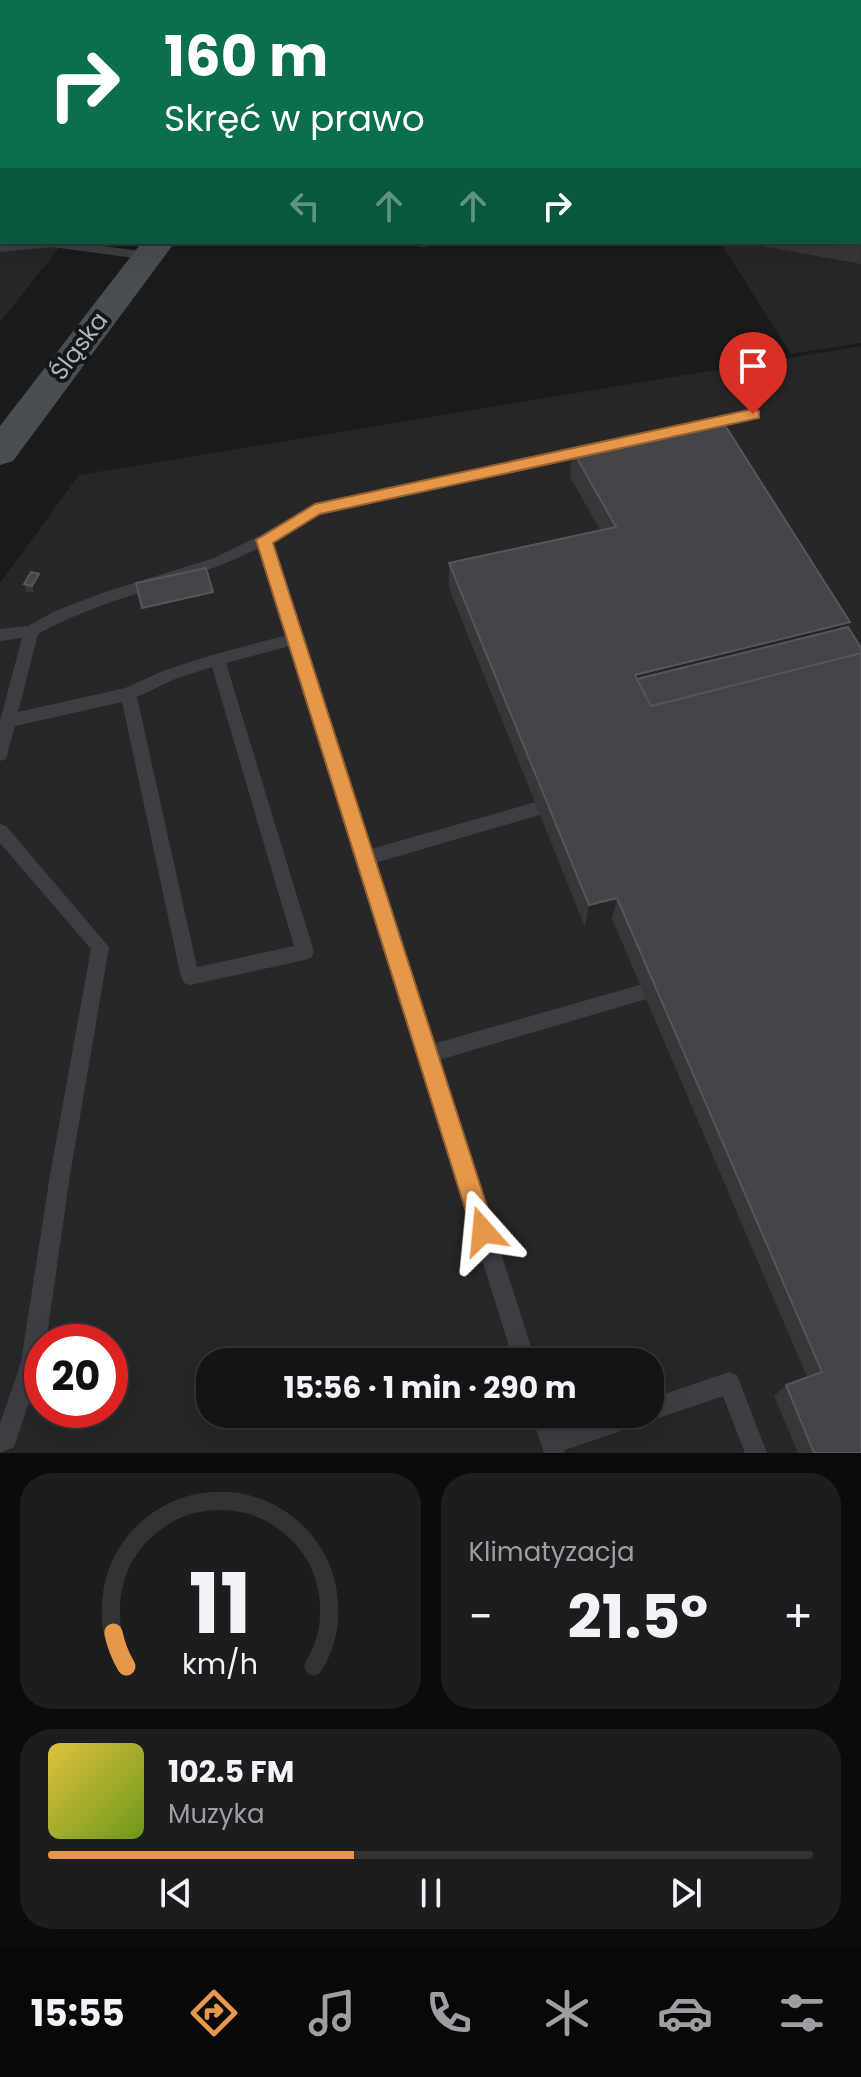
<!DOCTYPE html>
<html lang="pl">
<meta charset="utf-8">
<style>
body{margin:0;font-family:Poppins,sans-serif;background:#1d1d1f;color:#f1f3f6;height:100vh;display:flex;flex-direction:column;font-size:30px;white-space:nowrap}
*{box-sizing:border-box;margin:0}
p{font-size:26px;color:#9d9ea1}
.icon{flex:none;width:44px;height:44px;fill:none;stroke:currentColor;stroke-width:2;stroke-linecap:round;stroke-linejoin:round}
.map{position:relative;height:1453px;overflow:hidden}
.details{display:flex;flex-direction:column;gap:20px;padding:20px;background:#0b0b0c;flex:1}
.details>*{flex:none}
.hud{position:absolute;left:0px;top:0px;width:862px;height:244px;box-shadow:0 8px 32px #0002,0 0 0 2px #333335;background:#0b6e4f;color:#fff;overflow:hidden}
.speed{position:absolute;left:24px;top:1324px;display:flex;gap:16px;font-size:40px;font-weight:700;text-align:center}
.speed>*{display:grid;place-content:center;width:104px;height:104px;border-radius:50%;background:#141416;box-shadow:0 8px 32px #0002,0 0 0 2px #333335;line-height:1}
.speed .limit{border:12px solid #d22;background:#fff;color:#111}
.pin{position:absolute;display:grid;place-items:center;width:68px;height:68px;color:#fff;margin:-82px -34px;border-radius:50% 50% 50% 0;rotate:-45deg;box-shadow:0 0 8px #0007}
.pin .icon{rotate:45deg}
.me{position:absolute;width:88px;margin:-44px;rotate:342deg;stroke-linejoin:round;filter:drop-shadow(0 0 6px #0008)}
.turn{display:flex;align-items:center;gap:28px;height:168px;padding:0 32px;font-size:36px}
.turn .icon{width:104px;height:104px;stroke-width:2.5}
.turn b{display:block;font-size:56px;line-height:68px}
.lanes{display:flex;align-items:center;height:76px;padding:0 32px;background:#0003;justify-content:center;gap:40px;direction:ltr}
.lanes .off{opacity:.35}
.big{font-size:60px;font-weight:700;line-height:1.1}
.details .widget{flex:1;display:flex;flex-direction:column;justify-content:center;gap:12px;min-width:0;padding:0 28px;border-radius:32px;background:#1d1d1f}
.details .dial{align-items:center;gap:0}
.dial svg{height:208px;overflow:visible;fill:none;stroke:#333335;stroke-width:7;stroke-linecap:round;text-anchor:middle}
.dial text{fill:#f1f3f6;stroke:none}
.song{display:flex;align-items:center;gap:24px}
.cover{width:96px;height:96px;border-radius:12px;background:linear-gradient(135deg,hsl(50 70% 55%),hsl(80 70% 35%))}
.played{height:8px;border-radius:4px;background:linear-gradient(90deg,#e69749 40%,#333335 40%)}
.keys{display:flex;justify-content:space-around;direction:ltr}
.heat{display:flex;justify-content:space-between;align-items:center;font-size:44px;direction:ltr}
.details .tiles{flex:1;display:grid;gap:20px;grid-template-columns:1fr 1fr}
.widget:last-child{grid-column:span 2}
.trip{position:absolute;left:196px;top:1348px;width:468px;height:80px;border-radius:32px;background:#141416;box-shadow:0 8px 32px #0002,0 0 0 2px #333335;font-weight:700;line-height:80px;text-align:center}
.tab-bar{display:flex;height:128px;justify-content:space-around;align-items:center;background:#080809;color:#9d9ea1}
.tab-bar .icon{width:56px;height:56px}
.tab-bar .on{color:#e69749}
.tab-bar b{font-size:36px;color:#f1f3f6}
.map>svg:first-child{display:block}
</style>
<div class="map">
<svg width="861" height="1453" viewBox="0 0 861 1453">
<rect width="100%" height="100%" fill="#1a1b1d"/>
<g fill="#27272a" fill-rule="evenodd">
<polygon points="861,184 861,343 791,354 720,242 860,242"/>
<polygon points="0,224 2,242 64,242 0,322"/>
<path d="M861,346V1453H0V583L79,475ZM42,1342H110V1410H42ZM210,1362H650V1414H210Z"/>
</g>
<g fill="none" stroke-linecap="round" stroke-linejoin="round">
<g fill="#3c3e41" fill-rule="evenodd">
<rect x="746" y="0" width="10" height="2"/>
<polygon points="25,242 71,242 149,252 155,256 149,260 52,247 0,252 0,244"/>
<path d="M409,242H437C431,248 415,248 409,242Z"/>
<polygon points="753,409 760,414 758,417 702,430 695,425 702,420"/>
<path d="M593,443L600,448L598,451L319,514L272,542L371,849L536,802L542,804L544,809L542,814L536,816L375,863L433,1044L643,984L649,986L652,992L649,998L643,1000L439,1060L536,1362H514L290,646L226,663L314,952L311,958L305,960L190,985L184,983L181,977L122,702L15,726L6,759L0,761V721L22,638L0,641V629L28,626L55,611L105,592L214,558L259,536L310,506ZM259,548L287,635L212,655L163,671L125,688L18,712L38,634C108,595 188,584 259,548ZM212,667L294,946L197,967L137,697L175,679Z"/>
<polygon points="0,824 6,826 109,947 70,1175 46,1342 42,1342 42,1364 14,1447 0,1453 0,1424 21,1362 50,1175 91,949 0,843"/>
<polygon points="729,1372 737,1375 767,1453 745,1453 723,1396 650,1421 647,1420 638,1425 565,1450 564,1453 544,1453 531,1414 553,1414 558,1430 605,1414 650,1414 650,1399"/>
</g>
<g fill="#4a4d51" fill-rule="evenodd">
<polygon points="327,0 355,0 325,2"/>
<polygon points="142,242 175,242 13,461 0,465 0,426"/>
</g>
</g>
<g fill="#37373a">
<polygon points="860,176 861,264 750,244 750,242 860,242"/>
<polygon points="573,451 850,622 848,628 861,1453 798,1453 774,1396 786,1385 807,1377 612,919 585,927 449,588 449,563 600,530 570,477"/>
<polygon points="39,574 42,581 35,593 26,592 24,584"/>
</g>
<g fill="#262628">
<polygon points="39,574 42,581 35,593 32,586"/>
<polygon points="213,592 216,606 146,622 142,608"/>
<polygon points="850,622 840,648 634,680 635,675"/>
<polygon points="617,898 612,919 585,927 589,905"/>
</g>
<g fill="#444548" stroke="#54565a" stroke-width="2">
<rect x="860" y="176" width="1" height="65"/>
<polygon points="721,419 850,622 635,675 651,706 861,653 861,1453 814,1453 786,1385 822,1372 617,898 589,905 449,563 616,527 573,451"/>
<polygon points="206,568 213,592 142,608 136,583"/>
<polygon points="31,572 39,574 32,586 24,584"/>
<polygon points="848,627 861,648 861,653 651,706 637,679"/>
</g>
<polygon fill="#e69749" stroke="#96622f" stroke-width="2" points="753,409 759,411 759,418 320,514 273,543 495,1231 492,1239 483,1242 475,1239 472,1231 256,540 315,504"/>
<g text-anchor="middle" stroke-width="8" stroke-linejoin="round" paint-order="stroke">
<g font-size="24" fill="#aeb4bb" stroke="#151618">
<text transform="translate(79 346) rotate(-53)" y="8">Śląska</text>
</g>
</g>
</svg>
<div class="speed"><div class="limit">20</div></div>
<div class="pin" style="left:753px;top:414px;background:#d93025"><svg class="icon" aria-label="arrive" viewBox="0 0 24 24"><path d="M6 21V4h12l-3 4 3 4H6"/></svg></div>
<svg class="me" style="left:483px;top:1231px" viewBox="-20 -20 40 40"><path d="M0-17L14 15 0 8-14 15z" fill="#e69749" stroke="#fff" stroke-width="4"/></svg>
<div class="trip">15:56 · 1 min · 290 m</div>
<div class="hud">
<div class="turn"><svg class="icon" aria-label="right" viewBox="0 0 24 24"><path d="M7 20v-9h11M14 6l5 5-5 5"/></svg><div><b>160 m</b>Skręć w prawo</div></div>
<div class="lanes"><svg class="icon off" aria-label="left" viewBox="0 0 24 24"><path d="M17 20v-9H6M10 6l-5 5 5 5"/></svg><svg class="icon off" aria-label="ahead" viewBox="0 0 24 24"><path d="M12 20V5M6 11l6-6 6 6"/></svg><svg class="icon off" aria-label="ahead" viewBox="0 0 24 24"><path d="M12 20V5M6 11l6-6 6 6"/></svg><svg class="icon" aria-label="right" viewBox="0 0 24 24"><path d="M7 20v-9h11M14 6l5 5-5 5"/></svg></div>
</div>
</div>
<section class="details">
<div class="tiles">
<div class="widget dial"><svg viewBox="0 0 100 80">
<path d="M14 69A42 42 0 1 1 86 69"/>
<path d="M14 69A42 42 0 0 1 9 56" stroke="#e69749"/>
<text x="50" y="56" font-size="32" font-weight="700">11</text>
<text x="50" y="72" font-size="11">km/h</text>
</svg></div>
<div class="widget"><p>Klimatyzacja</p>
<div class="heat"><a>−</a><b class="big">21.5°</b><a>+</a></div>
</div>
<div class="widget">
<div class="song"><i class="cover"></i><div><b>102.5 FM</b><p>Muzyka</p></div></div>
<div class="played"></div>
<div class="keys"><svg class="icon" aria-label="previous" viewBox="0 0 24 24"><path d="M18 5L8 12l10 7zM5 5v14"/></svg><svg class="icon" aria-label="pause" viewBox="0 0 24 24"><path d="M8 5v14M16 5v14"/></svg><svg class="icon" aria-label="next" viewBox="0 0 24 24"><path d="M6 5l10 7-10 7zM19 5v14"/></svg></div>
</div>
</div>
</section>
<nav class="tab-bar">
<b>15:55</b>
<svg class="icon on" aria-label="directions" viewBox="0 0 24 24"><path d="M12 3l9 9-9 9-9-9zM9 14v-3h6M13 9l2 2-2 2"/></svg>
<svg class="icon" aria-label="music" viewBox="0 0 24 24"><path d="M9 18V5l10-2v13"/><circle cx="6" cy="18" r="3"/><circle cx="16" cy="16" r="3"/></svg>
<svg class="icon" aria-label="phone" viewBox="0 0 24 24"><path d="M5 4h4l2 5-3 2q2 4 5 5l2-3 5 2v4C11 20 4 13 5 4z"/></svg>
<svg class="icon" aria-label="climate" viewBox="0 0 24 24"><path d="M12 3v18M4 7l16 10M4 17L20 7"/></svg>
<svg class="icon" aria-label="car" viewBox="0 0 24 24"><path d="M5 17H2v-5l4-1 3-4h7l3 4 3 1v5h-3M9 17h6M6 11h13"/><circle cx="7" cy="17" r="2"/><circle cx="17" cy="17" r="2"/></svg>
<svg class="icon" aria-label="filters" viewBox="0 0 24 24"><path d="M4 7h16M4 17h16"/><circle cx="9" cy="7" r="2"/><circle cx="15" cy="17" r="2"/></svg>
</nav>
